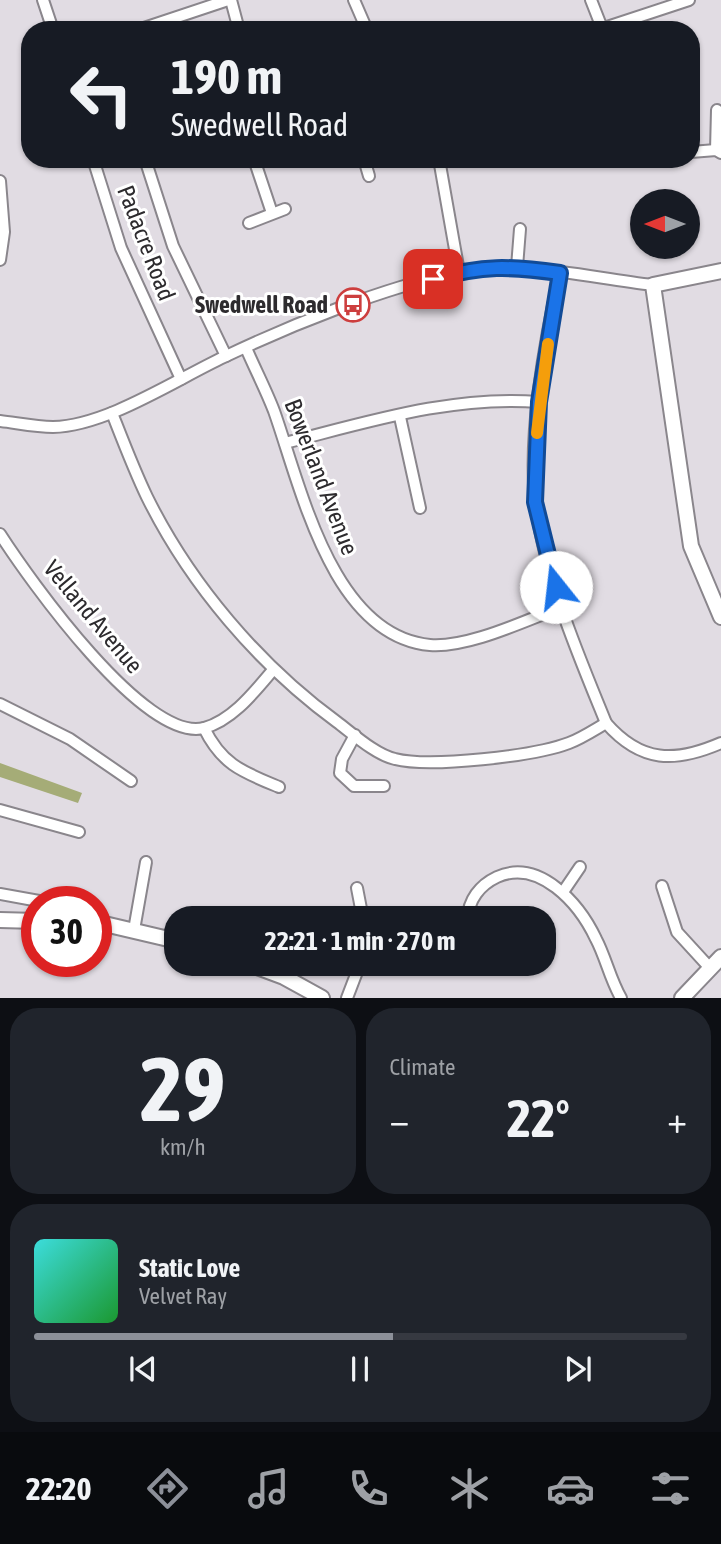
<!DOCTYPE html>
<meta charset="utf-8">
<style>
body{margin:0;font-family:"Asap Condensed",sans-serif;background:#20242c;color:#f1f3f6;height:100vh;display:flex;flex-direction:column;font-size:26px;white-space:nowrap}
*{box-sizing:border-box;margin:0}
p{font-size:23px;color:#9ea1a6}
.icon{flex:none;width:38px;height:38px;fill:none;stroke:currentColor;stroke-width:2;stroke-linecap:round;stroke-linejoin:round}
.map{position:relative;height:998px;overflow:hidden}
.side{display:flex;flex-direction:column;gap:10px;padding:10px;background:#0d0f14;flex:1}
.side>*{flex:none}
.banner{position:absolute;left:21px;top:21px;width:679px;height:147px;border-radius:28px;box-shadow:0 2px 5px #0004;background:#171b24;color:#f1f3f6;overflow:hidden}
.needle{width:46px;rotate:270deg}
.tools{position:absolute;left:630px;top:189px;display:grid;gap:14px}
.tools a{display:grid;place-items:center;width:70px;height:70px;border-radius:50%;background:#171b24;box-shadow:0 2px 5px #0004;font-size:35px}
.speed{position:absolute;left:21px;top:886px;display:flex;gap:14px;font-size:35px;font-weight:700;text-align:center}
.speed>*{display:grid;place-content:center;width:91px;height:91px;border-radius:50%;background:#171b24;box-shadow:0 2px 5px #0004;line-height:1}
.speed .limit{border:10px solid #d22;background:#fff;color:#111}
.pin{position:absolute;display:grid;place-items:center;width:60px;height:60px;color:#fff;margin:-30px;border-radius:14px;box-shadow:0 4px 10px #0006}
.me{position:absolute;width:77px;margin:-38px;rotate:344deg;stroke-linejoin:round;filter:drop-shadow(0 0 5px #0008)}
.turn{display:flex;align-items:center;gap:24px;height:147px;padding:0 35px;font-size:32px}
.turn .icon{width:91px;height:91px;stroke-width:2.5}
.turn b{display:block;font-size:49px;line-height:60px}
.big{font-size:52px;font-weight:700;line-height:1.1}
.side .widget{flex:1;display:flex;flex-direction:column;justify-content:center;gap:10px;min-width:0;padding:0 24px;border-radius:28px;background:#20242c}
.side .dial{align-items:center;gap:0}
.dial b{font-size:91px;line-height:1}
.song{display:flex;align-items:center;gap:21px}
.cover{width:84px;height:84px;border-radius:10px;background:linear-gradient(135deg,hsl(180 70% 55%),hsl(130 70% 35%))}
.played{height:7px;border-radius:4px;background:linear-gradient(90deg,#8c9099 55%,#363941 55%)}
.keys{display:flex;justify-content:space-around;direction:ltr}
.heat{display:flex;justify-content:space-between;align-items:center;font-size:38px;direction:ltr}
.side .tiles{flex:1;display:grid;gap:10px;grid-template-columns:1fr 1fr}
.widget:last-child{grid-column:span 2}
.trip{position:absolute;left:164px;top:906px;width:392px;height:70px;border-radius:28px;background:#171b24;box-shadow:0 2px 5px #0004;font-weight:700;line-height:70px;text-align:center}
.tab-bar{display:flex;height:112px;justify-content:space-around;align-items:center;background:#090b0e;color:#9ea1a6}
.tab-bar .icon{width:49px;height:49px}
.tab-bar .selected{color:#8c9099}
.tab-bar b{font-size:32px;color:#f1f3f6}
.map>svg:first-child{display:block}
</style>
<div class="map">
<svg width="721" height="998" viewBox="0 0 721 998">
<rect width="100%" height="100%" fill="#e1dce3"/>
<polygon fill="#a5ac77" points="0,763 82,793 78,803 0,777"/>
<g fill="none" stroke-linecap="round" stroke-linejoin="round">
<defs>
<g id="minor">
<polyline points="43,0 53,30"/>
<polyline points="231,0 239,30"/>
<polyline points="354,0 367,30"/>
<polyline points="591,0 602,28"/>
<polyline points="138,30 228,0"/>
<polyline points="598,30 689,0"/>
<polyline points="716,150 717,110"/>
<polyline points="691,152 716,150 721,153"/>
<polyline points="93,159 121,248 181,379"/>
<polyline points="145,159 173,246 226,356"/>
<polyline points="254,159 272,213"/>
<polyline points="364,159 369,176"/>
<polyline points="439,159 459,272"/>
<polyline points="0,181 4,232 0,260"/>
<polyline points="249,223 285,209"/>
<polyline points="517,267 520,229"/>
<path d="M560,273C545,339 527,439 536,506C546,580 578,654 606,723"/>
<path d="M246,348C255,369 266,390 274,411C301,487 332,636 430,645C469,648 526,620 562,607"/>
<path d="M112,413C123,441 134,470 147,497C190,584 259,665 337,722C353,734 376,755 395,759C430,768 535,756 569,743C582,738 594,730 606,723C641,763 675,763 721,743"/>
<polyline points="400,417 420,508"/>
<path d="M0,421C17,423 36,427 53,427C106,426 175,380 224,357C293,324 383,288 458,272C522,259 589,278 653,285"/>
<path d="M285,443C368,422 453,395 539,402"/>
<path d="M0,534C29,579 145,743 204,728C233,720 255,691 273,670"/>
<polyline points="0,704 70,739 131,781"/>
<path d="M204,728C222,765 243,772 279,787"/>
<polyline points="355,735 342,759 340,773 354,786 384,786"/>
<polyline points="0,810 79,832"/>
<polyline points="662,886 677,932 710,968"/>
<polyline points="357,888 363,919"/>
<polyline points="563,892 580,867"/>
<polyline points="0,894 39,901"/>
<path d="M468,919C468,900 480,885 497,877C539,858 579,903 596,939C606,958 610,979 621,998"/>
<polyline points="134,930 146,862"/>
<polyline points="347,998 360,964"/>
</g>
<g id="tertiary">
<polyline points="721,271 653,285 691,546 721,617"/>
<polyline points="0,920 37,921"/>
<polyline points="96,922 177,941"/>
<polyline points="249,964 284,977 322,998"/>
<polyline points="682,998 721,957"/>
</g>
</defs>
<use href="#minor" stroke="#8a868c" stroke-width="14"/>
<use href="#tertiary" stroke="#8a868c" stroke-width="18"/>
<use href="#minor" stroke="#fff" stroke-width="10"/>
<use href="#tertiary" stroke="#fff" stroke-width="14"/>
</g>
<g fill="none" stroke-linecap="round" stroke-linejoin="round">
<defs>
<path id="route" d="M433,279C484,265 509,266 560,273L539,402L535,502L556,587"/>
</defs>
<use href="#route" stroke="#114b97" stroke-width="18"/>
<use href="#route" stroke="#1a73e8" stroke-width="12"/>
<polyline stroke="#f59e0b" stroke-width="12" points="537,433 548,344"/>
</g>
<defs>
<symbol id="bus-ring" viewBox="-11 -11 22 22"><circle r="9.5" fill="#fff" stroke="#cd3e3e" stroke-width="1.5"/><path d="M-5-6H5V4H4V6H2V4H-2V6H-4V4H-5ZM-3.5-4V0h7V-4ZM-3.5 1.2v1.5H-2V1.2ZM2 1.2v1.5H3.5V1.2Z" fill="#cd3e3e"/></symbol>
</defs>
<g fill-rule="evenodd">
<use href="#bus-ring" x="334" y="286" width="38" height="38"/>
</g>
<g text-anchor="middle" stroke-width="6" stroke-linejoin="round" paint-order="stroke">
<g font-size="24" fill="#2d2b2e" stroke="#fff">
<text transform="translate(146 243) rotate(69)" y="8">Padacre Road</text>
<text transform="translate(321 477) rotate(69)" y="8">Bowerland Avenue</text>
<text transform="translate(93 617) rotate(50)" y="8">Velland Avenue</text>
</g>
<g font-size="24" font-weight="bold" fill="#2d2b2e" stroke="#fff" text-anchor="end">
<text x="328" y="313">Swedwell Road</text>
</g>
</g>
</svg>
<div class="tools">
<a><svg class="needle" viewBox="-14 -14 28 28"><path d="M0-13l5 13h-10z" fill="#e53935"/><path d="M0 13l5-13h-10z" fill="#9ea1a6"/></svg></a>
</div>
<div class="speed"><div class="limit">30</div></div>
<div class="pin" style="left:433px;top:279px;background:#d93025"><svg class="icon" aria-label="arrive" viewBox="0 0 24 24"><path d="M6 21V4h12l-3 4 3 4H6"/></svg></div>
<svg class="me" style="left:556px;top:587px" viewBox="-20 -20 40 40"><circle r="19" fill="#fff"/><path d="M0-13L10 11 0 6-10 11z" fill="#1a73e8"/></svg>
<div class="trip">22:21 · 1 min · 270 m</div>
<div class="banner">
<div class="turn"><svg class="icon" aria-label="left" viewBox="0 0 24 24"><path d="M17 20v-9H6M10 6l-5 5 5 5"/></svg><div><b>190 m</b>Swedwell Road</div></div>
</div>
</div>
<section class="side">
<div class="tiles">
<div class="widget dial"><b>29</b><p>km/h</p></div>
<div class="widget"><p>Climate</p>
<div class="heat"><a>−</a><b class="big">22°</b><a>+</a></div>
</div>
<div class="widget">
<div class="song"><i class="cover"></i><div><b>Static Love</b><p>Velvet Ray</p></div></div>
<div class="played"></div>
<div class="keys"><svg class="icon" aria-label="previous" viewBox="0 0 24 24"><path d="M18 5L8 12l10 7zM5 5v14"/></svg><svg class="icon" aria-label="pause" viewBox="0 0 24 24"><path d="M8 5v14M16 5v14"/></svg><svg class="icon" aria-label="next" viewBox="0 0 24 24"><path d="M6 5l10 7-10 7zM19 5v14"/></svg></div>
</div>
</div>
</section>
<nav class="tab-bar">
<b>22:20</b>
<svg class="icon selected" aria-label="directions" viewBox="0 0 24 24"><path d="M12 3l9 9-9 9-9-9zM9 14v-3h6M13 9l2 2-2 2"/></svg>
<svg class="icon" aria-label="music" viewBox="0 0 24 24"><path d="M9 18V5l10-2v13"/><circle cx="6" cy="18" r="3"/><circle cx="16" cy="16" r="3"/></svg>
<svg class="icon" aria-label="phone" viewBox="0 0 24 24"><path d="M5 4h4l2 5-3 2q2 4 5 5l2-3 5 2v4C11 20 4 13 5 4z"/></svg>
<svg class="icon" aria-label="climate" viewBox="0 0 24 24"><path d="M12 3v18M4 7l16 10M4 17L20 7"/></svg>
<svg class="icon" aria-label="car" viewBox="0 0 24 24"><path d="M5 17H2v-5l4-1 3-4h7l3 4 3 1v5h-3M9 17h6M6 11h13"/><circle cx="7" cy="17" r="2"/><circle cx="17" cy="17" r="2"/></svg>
<svg class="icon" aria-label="filters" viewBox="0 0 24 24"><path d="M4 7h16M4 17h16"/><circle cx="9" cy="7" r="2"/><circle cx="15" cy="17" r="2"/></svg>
</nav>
